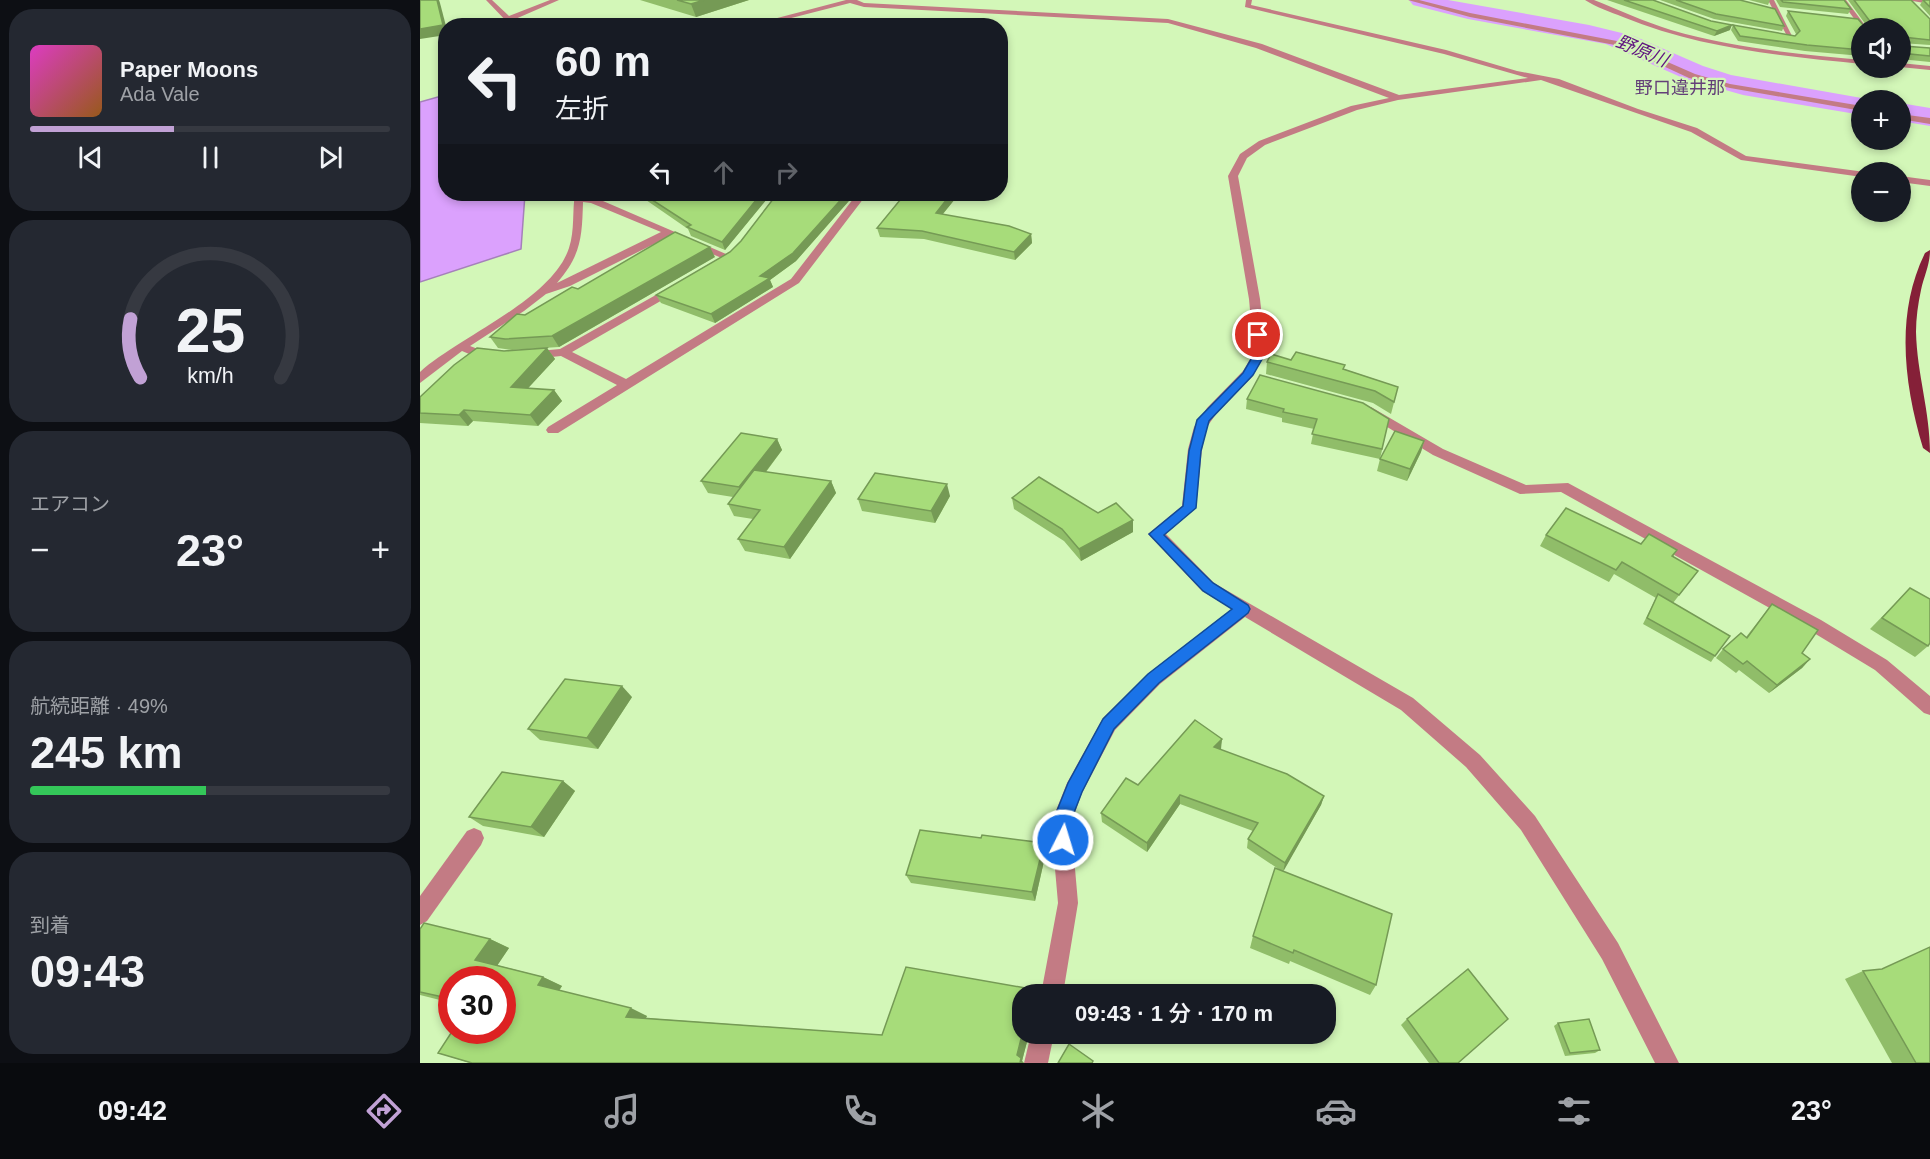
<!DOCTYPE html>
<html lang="ja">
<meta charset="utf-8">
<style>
body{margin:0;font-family:Arial,"Noto Sans JP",sans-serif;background:#242831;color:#f1f3f6;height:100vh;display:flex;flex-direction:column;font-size:22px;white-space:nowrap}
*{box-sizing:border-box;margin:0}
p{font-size:20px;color:#9ea1a6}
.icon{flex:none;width:33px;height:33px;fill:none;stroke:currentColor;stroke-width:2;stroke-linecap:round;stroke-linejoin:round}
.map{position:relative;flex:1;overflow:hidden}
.side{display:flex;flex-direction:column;gap:9px;padding:9px;background:#0d0f14;width:420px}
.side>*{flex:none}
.hud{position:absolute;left:18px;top:18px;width:570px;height:183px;border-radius:24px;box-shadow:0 3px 9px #0003;background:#171b24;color:#f1f3f6;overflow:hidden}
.tools{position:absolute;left:1431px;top:18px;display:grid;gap:12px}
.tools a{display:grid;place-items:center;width:60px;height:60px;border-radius:50%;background:#171b24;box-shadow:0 3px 9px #0003;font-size:30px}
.speed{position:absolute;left:18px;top:966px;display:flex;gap:12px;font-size:30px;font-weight:700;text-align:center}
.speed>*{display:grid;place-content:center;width:78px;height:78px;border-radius:50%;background:#171b24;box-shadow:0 3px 9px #0003;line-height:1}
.speed .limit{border:9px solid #d22;background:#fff;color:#111}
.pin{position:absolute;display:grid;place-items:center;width:51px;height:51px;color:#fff;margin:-26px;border:3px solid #fff;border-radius:50%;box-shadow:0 2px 6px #0007}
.me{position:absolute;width:66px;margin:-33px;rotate:5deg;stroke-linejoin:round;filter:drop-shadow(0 0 4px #0008)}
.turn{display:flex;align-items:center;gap:21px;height:126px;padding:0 18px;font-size:27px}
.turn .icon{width:78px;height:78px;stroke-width:2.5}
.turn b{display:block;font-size:42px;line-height:51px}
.lanes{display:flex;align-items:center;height:57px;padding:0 18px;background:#0003;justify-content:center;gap:30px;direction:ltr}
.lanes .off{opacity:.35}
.big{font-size:45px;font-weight:600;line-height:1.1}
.side .widget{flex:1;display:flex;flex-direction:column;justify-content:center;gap:9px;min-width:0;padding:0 21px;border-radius:24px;background:#242831}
.side .dial{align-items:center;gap:0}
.dial svg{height:156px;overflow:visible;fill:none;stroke:#363941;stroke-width:7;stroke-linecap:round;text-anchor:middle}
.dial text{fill:#f1f3f6;stroke:none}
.song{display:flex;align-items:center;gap:18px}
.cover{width:72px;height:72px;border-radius:9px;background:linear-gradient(135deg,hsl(310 70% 55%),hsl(30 70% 35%))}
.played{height:6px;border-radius:3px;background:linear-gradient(90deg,#c1a1d5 40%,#363941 40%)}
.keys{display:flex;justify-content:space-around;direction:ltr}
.heat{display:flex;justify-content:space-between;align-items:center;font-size:33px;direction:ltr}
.charge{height:9px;border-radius:4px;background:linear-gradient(90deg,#34c759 49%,#363941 0)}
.trip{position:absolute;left:592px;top:984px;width:324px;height:60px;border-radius:24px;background:#171b24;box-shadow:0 3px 9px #0003;font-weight:600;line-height:60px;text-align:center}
.menu{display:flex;height:96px;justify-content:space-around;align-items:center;background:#090b0e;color:#9ea1a6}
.menu .icon{width:42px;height:42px}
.menu .current{color:#c1a1d5}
.menu b{font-size:27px;color:#f1f3f6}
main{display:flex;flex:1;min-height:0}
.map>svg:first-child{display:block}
</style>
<main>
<section class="side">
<div class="widget">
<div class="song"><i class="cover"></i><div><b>Paper Moons</b><p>Ada Vale</p></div></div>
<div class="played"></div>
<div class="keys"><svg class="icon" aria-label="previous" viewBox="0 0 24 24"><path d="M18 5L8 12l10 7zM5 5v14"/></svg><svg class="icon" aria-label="pause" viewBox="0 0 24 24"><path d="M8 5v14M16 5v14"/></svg><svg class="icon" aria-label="next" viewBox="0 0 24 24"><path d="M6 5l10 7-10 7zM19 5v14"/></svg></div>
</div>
<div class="widget dial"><svg viewBox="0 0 100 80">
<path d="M14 69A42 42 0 1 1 86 69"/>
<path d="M14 69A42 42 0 0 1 9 39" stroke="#c1a1d5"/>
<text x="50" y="56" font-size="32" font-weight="700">25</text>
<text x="50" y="72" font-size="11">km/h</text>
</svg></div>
<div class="widget"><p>エアコン</p>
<div class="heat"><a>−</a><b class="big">23°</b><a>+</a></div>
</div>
<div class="widget"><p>航続距離 · 49%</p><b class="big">245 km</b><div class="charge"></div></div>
<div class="widget"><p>到着</p><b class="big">09:43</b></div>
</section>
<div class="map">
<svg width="1510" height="1063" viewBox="0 0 1510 1063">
<rect width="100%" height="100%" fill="#d3f7b8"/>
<polygon fill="#dba1fd" stroke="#a581ba" stroke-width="1.5" points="25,95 26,194 105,194 101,249 0,282 0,102"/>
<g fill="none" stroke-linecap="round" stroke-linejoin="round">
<g fill="#dba1fd" fill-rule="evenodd">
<polygon points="989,0 1028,0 1169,25 1214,36 1283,66 1311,75 1453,100 1442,100 1442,115 1323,95 1263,78 1186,44 1048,19 993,5"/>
<polygon points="1480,103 1510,108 1510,126 1480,121"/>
</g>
<g fill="#c37b84" fill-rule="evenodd">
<polygon points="66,0 72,0 89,16 130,0 139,0 93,20 98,26 91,26"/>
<polygon points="426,0 437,0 444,3 748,19 842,44 979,95 1108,78 1024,54 825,7 826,0 832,0 831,5 1026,50 1097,71 1139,79 1218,109 1277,128 1326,156 1445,172 1442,172 1442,177 1321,160 1271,132 1121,80 978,100 937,110 845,145 827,158 818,176 840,299 845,344 844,356 832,377 796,414 787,427 782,449 776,508 746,534 794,583 993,698 1060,755 1115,816 1198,943 1259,1063 1235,1063 1182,959 1101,830 1046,767 981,710 825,617 740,684 695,730 662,793 651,823 658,903 643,994 621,994 638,903 631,823 647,783 683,718 728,674 812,609 782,591 728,534 762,506 768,449 774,427 787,408 823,371 832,356 833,344 829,299 808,176 820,154 839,141 931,106 969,98 836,48 748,23 444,7 430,3 340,26 327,26"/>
<polygon points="988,0 999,0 1050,13 1202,42 1275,74 1310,84 1442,106 1442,111 1310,88 1269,78 1200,46 1050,17"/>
<path d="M1165,0H1174C1199,10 1225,22 1251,30C1313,48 1378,54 1442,60V64C1360,56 1279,48 1203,17C1190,12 1176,7 1165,0Z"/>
<polygon points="1348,0 1354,0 1373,38 1348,35 1352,33 1366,34"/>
<polygon points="1420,0 1426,0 1447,28 1442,29"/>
<polygon points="1487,0 1510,0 1510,4"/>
<polygon points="1480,63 1510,66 1510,70 1480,67"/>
<polygon points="1480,114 1510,118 1510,124 1480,119"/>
<polygon points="1480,176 1510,180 1510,186 1480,182"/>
<path d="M155,194L176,198L313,257L312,259H304L250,236L150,286L126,294L104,311L50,346L63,351L77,352V358L61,359L42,351L0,383V372C40,336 132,300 149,248C155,230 152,211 155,194ZM163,202L171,203L241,232L137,283C161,255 162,238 163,202Z"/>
<polygon points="437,194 447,194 379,283 138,433 128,433 126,430 128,427 197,385 141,356 112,359 106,355 108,352 140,349 250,287 258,287 258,291 152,352 206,379 371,279"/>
<polygon points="951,407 1023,449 1106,485 1148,483 1401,620 1467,660 1510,696 1510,715 1504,713 1455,670 1389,630 1141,492 1100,494 1013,455 946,414 944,411 946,408"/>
<polygon points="54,828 61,831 64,838 61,845 7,921 0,925 0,896 47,831"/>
<polygon points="611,1034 634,1034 628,1063 604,1063"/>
</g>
<path fill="#852038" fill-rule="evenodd" d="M1510,250C1510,265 1504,276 1501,290C1498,304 1496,318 1496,332C1497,374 1510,411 1510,453L1503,448C1484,384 1475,314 1505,253Z"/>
</g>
<g fill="#90bd69">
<polygon points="220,0 329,0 276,17"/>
<polygon points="1187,0 1233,0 1310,30 1294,36"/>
<polygon points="1240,0 1320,0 1364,26 1362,31 1294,19"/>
<polygon points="1329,0 1350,0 1348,5"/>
<polygon points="1356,0 1424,0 1431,9 1428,14 1360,7"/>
<polygon points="1428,0 1491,0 1510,19 1510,45 1481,43 1481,44 1483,46 1510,48 1510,62 1480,59 1480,28 1442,28 1442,56 1385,51 1318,41 1311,30 1313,25 1375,36 1376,34 1366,16 1368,11 1446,25"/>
<polygon points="1503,0 1510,0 1510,16 1500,5"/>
<polygon points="204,194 351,194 305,250 271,236 268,229 226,200"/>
<polygon points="357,194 435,194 376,261 350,280 353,287 295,323 241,303 236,295 310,252 321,241"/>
<polygon points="455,194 539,194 523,214 611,234 612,243 595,260 504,239 460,237 457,228 483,196"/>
<polygon points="295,257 139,347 92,350 78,348 70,337 105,315 158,289"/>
<polygon points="127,348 135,359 108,388 134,390 142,401 118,426 53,421 48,426 0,423 0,397 84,351"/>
<polygon points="871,360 924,369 978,387 971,414 953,403 846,374 847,362"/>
<polygon points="827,399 969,419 960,459 891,444 894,429 862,422 862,418 826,409"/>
<polygon points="357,439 362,450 346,472 411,481 416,493 370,559 325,551 318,539 333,519 314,516 308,504 313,497 288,493 281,481"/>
<polygon points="1004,441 1001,452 987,481 957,471 960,459"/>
<polygon points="530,496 515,523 442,511 438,499"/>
<polygon points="592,498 678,513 713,520 713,532 661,561 644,541 594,509"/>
<polygon points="1126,535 1221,544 1257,550 1253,557 1278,571 1253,603 1295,656 1291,662 1223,624 1236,598 1194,574 1189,582 1120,546"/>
<polygon points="1490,588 1508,646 1495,657 1450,629"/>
<polygon points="1352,604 1382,653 1390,659 1382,668 1349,693 1319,670 1316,673 1296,658 1303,649 1326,637"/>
<polygon points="212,697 178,749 120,740 108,729"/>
<polygon points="802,739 800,749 904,796 901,805 863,871 956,985 950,995 870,961 869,964 830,948 833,936 860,870 827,848 828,839 833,831 760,804 727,852 682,822 681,813 718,785"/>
<polygon points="143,781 155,791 124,837 63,826 49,817"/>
<polygon points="626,852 615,901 491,883 486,875"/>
<polygon points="0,929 70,939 89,948 77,965 123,977 142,986 139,990 227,1016 226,1018 462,1035 617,990 619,994 603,994 603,1034 609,1034 602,1061 604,1063 50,1063 18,1053 82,1030 32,980 32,1003 0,995"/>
<polygon points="1443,971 1510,1063 1472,1063 1425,979"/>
<polygon points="987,1019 1038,1063 1009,1063 981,1025"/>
<polygon points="1138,1023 1180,1050 1175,1053 1145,1056 1134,1026"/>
</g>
<g fill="#759a55">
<polygon points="17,0 19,0 20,3 26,26 26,35 0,39 0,29"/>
<polygon points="284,0 329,0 276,17 271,4"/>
<polygon points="1312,25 1310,30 1294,36 1297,31"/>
<polygon points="341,194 351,194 305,250 302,242"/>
<polygon points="426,194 435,194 376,261 350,280 353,287 295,323 291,314 340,276"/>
<polygon points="531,194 539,194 517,221 516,213"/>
<polygon points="611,234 612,243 595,260 594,252"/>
<polygon points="290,247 295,257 139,347 132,336"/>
<polygon points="127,348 135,359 99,398 91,387"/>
<polygon points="134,390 142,401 118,426 110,415"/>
<polygon points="44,410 53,421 48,426 39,415"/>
<polygon points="357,439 362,450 325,499 319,487"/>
<polygon points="1004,441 1001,452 987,481 990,469"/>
<polygon points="411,481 416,493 370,559 364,547"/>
<polygon points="527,484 530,496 515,523 511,511"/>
<polygon points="713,520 713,532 661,561 659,549"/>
<polygon points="1390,659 1382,668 1349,693 1357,685"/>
<polygon points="202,686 212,697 178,749 167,738"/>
<polygon points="802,739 801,749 794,758 794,747"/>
<polygon points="143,781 155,791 124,837 111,827"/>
<polygon points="760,795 760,804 727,852 727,843"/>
<polygon points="904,796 901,805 863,872 865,863"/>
<polygon points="624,843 626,852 615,901 612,892"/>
<polygon points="70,939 89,948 75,969 55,960"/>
<polygon points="123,977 142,986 137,994 118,985"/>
<polygon points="211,1008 227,1016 222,1025 206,1017"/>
<polygon points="603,1031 603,1034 609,1034 602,1061 604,1063 600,1063 597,1055"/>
</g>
<g fill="#a7dc7a" stroke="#759a55" stroke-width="1.5">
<polygon points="0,0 17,0 23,25 0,29"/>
<polygon points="257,0 284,0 271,4"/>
<polygon points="1204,0 1233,0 1291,21 1312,25 1297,31"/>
<polygon points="1256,0 1320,0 1355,9 1364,26 1296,14"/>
<polygon points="1361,0 1424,0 1431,9 1363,2"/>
<polygon points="1434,0 1491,0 1510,19 1510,40 1483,37 1481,44 1483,46 1510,48 1510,56 1480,53 1480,28 1442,28 1442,50 1387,45 1320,36 1313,25 1375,36 1380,31 1368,11 1438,19 1443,25 1452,24"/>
<polygon points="1503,0 1510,0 1510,7"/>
<polygon points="223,194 341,194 302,242 267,227 271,225"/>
<polygon points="357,194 426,194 373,253 340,276 350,278 291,314 236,295 310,252 321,241"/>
<polygon points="485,194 531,194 516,213 589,226 611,234 594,252 502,231 457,228"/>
<polygon points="255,232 290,247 132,336 85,339 70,337 97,314 105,315 152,287 158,289"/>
<polygon points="57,348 84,351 127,348 91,387 134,390 110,415 44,410 39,415 0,413 0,397 34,365"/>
<polygon points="876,352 925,365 923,369 978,387 974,402 955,391 847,362 851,354 871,360"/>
<polygon points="840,375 943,403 969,419 962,449 892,434 897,419 863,412 864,409 827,399"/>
<polygon points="975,431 1004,441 990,469 960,459"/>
<polygon points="321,433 357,439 319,487 281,481"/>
<polygon points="334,470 411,481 364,547 318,539 340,510 308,504"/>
<polygon points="455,473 527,484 511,511 438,499"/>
<polygon points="619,477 678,513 696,503 713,520 659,549 642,529 592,498"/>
<polygon points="1146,508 1221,544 1229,534 1257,550 1252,556 1278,571 1259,595 1202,562 1196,570 1126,535"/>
<polygon points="1490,588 1510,599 1510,643 1508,646 1462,618"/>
<polygon points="1238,594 1310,636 1295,656 1227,618"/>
<polygon points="1352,604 1398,630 1382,653 1390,659 1357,685 1327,661 1323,664 1303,649 1321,633 1327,638"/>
<polygon points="145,679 202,686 167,738 108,729"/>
<polygon points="775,720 802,739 794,747 867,774 904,796 865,863 828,839 838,823 760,795 727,843 681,813 706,778 718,785"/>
<polygon points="82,772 143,781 111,827 49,817"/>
<polygon points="500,830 561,838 562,835 624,843 612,892 486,875"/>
<polygon points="855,868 972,914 956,985 874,950 873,953 833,936"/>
<polygon points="4,923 70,939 55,960 123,977 118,985 211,1008 206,1017 462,1035 486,967 617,990 616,994 603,994 603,1031 597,1055 601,1058 600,1063 52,1063 18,1053 33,1030 82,1030 82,980 32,980 32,999 0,992 0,929"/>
<polygon points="1510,947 1510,1063 1496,1063 1443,971 1462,969"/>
<polygon points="1048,969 1088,1019 1038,1063 1019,1063 987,1019"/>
<polygon points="1169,1019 1180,1050 1150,1053 1138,1023"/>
<polygon points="649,1044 673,1061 672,1063 638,1063"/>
</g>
<polygon fill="#1a73e8" stroke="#114b97" stroke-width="1.5" points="838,332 843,335 845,354 833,375 789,421 781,451 776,508 744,535 793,583 828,605 830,609 828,613 739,683 694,729 662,792 650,823 652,840 649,846 643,849 637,846 632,823 648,783 683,719 728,674 812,609 783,591 729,534 763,506 769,451 777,420 823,373 834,354 832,335"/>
<g text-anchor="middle" stroke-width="4.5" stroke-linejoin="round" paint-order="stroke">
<g font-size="18" font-style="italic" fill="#5f1380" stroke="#d3f7b8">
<text transform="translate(1222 51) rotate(23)" y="6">野原川</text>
</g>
<g font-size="18" fill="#633f78" stroke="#d3f7b8">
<text x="1260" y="94">野口違井那</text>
</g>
</g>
</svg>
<div class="tools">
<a><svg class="icon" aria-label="sound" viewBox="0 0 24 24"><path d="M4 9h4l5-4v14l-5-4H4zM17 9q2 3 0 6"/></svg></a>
<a>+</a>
<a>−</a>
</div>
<div class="speed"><div class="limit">30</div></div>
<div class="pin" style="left:838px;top:335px;background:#d93025"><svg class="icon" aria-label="arrive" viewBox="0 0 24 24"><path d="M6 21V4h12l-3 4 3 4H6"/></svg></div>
<svg class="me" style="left:643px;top:840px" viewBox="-20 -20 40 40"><circle r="17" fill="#1a73e8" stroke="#fff" stroke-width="3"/><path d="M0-11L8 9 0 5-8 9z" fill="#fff"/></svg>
<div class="trip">09:43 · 1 分 · 170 m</div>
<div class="hud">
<div class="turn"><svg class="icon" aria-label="left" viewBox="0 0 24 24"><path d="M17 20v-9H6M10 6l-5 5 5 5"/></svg><div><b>60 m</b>左折</div></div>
<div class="lanes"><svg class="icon" aria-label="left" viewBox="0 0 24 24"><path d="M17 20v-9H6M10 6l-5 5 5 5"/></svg><svg class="icon off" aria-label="ahead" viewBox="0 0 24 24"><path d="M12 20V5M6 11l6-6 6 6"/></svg><svg class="icon off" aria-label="right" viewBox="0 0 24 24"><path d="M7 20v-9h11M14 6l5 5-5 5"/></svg></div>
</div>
</div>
</main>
<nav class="menu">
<b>09:42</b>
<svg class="icon current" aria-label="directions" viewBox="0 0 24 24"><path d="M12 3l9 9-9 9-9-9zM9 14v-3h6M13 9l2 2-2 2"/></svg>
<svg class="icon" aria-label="music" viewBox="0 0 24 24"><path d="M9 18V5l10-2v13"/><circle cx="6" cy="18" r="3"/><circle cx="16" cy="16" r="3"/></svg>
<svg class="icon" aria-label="phone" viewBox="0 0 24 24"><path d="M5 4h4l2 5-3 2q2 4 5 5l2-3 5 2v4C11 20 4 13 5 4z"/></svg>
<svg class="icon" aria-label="climate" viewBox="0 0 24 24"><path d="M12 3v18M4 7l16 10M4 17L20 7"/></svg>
<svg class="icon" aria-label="car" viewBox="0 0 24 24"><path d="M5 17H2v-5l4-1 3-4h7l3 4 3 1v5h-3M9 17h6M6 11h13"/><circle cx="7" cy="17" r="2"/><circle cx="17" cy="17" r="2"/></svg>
<svg class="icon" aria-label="filters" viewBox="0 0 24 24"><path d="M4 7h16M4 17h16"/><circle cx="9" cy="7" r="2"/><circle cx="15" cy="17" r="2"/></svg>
<b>23°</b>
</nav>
